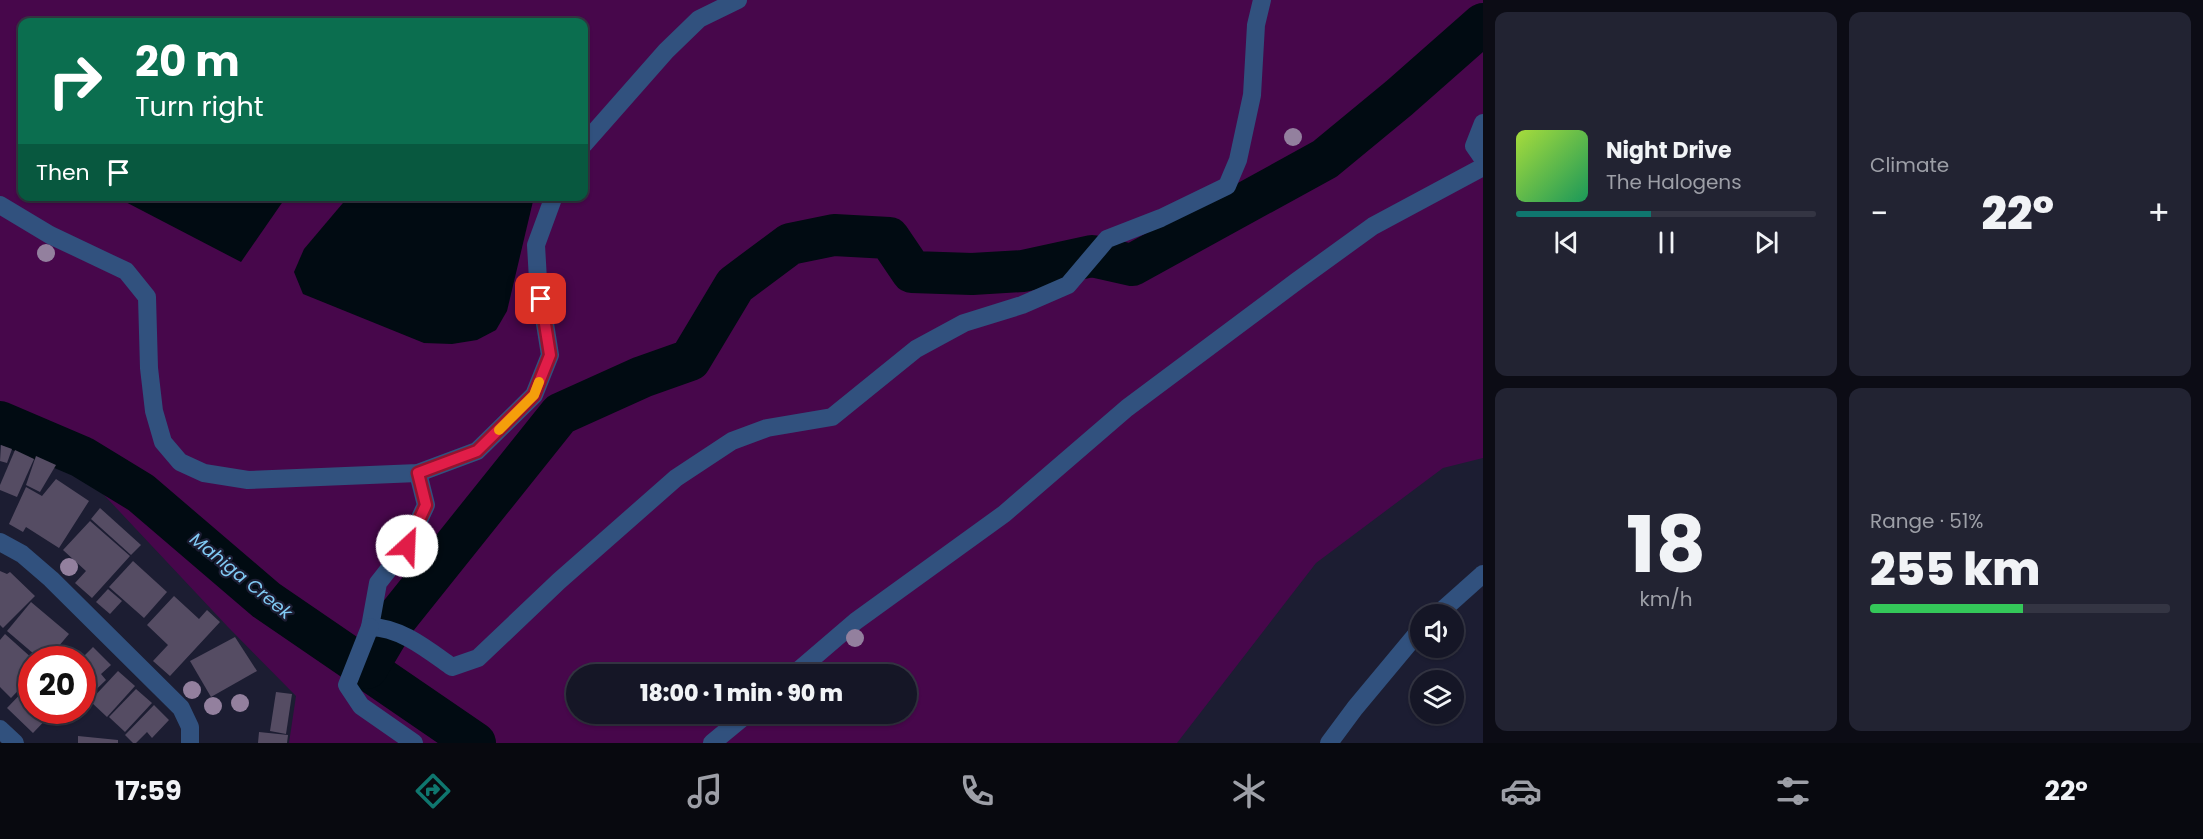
<!DOCTYPE html>
<meta charset="utf-8">
<style>
body{margin:0;font-family:Poppins,sans-serif;background:#222332;color:#f1f3f6;height:100vh;display:flex;flex-direction:column;font-size:22px;white-space:nowrap}
*{box-sizing:border-box;margin:0}
p{font-size:20px;color:#9d9fa7}
.icon{flex:none;width:33px;height:33px;fill:none;stroke:currentColor;stroke-width:2;stroke-linecap:round;stroke-linejoin:round}
.map{position:relative;flex:1;overflow:hidden}
.sheet{display:flex;flex-direction:column;gap:12px;padding:12px;background:#0c0c15;width:720px}
.sheet>*{flex:none}
.top-card{position:absolute;left:18px;top:18px;width:570px;height:183px;border-radius:12px;box-shadow:0 2px 4px #0004,0 0 0 2px #343543;background:#0b6e4f;color:#fff;overflow:hidden}
.tools{position:absolute;left:1410px;top:604px;display:grid;gap:12px}
.tools a{display:grid;place-items:center;width:54px;height:54px;border-radius:50%;background:#151626;box-shadow:0 2px 4px #0004,0 0 0 2px #343543;font-size:30px}
.speed{position:absolute;left:18px;top:646px;display:flex;gap:12px;font-size:30px;font-weight:700;text-align:center}
.speed>*{display:grid;place-content:center;width:78px;height:78px;border-radius:50%;background:#151626;box-shadow:0 2px 4px #0004,0 0 0 2px #343543;line-height:1}
.speed .limit{border:9px solid #d22;background:#fff;color:#111}
.pin{position:absolute;display:grid;place-items:center;width:51px;height:51px;color:#fff;margin:-26px;border-radius:12px;box-shadow:0 3px 9px #0006}
.me{position:absolute;width:66px;margin:-33px;rotate:25deg;stroke-linejoin:round;filter:drop-shadow(0 0 4px #0008)}
.turn{display:flex;align-items:center;gap:21px;height:126px;padding:0 18px;font-size:27px}
.turn .icon{width:78px;height:78px;stroke-width:2.5}
.turn b{display:block;font-size:42px;line-height:51px}
.then{display:flex;align-items:center;height:57px;padding:0 18px;background:#0003;gap:12px;font-size:22px}
.big{font-size:45px;font-weight:800;line-height:1.1}
.sheet .tile{flex:1;display:flex;flex-direction:column;justify-content:center;gap:9px;min-width:0;padding:0 21px;border-radius:12px;background:#222332}
.sheet .dial{align-items:center;gap:0}
.dial b{font-size:78px;line-height:1}
.song{display:flex;align-items:center;gap:18px}
.cover{width:72px;height:72px;border-radius:9px;background:linear-gradient(135deg,hsl(80 70% 55%),hsl(150 70% 35%))}
.played{height:6px;border-radius:3px;background:linear-gradient(90deg,#0f766e 45%,#343543 45%)}
.keys{display:flex;justify-content:space-around;direction:ltr}
.heat{display:flex;justify-content:space-between;align-items:center;font-size:33px;direction:ltr}
.charge{height:9px;border-radius:4px;background:linear-gradient(90deg,#34c759 51%,#343543 0)}
.sheet .tiles{flex:1;display:grid;gap:12px;grid-template-columns:repeat(2,1fr)}
.trip{position:absolute;left:566px;top:664px;width:351px;height:60px;border-radius:30px;background:#151626;box-shadow:0 2px 4px #0004,0 0 0 2px #343543;font-weight:800;line-height:60px;text-align:center}
.tab-bar{display:flex;height:96px;justify-content:space-around;align-items:center;background:#08090f;color:#9d9fa7}
.tab-bar .icon{width:42px;height:42px}
.tab-bar .selected{color:#0f766e}
.tab-bar b{font-size:27px;color:#f1f3f6}
main{display:flex;flex:1;min-height:0}
.map>svg:first-child{display:block}
</style>
<main>
<div class="map">
<svg width="1483" height="743" viewBox="0 0 1483 743">
<rect width="100%" height="100%" fill="#1c1d32"/>
<path fill="#47074b" fill-rule="evenodd" d="M0,0H1483V458L1443,468L1316,563L1177,743H289L296,696L228,627L74,463L0,429ZM22,22H584V196H22ZM576,675H906V714H576Z"/>
<g fill="#010b12">
<polygon points="116,197 286,197 241,262"/>
<polygon points="348,197 534,197 507,311 496,330 477,340 452,344 424,343 303,294 294,272 304,249"/>
</g>
<g fill="none" stroke-linecap="round" stroke-linejoin="round">
<g stroke="#010b12" stroke-width="42">
<polyline points="0,422 82,457 141,493 266,600 475,743"/>
<polyline points="367,668 396,619 560,414 642,377 690,360 735,285 790,244 834,235 889,238 912,272 972,274 1023,271 1092,256 1132,265 1325,159 1399,98 1483,24"/>
</g>
</g>
<g fill="#554c63">
<polygon points="1,445 12,449 7,463 0,461"/>
<polygon points="15,450 34,459 17,497 0,490 0,485"/>
<polygon points="36,456 56,465 40,492 26,485"/>
<polygon points="56,479 89,501 59,548 26,527 23,532 9,524 26,487 42,496"/>
<polygon points="100,508 141,545 131,555 91,519"/>
<polygon points="90,521 130,556 92,598 75,583 86,571 63,550"/>
<polygon points="133,561 167,592 144,618 109,587"/>
<polygon points="0,571 7,574 10,572 35,596 3,628 0,625"/>
<polygon points="108,589 122,601 110,614 96,602"/>
<polygon points="174,596 199,619 207,610 220,622 170,676 153,661 168,645 147,625"/>
<polygon points="31,602 69,634 47,660 41,660 7,631"/>
<polygon points="5,634 34,660 32,660 32,676 11,698 0,687 0,640"/>
<polygon points="235,637 257,671 211,697 190,661"/>
<polygon points="93,647 111,665 101,674 106,680 82,703 82,660 80,660"/>
<polygon points="118,671 135,686 107,717 90,701"/>
<polygon points="32,682 32,711 54,711 33,733 7,708"/>
<polygon points="136,689 152,703 125,732 109,717"/>
<polygon points="276,692 292,694 286,734 270,731"/>
<polygon points="154,705 169,720 152,738 147,732 136,743 133,743 125,735"/>
<polygon points="259,732 288,735 287,743 258,743"/>
<polygon points="78,736 118,740 118,743 78,743"/>
</g>
<g fill="none" stroke-linecap="round" stroke-linejoin="round">
<g stroke="#31517e" stroke-width="18">
<polyline points="1483,123 1474,146 1483,159"/>
<polyline points="584,144 666,51 699,19 738,0"/>
<polyline points="0,205 50,235 126,271 147,297 149,368 154,411 163,442 180,462 204,473 248,480 418,473 477,451 534,395 550,355 538,280 536,245 554,196"/>
<path d="M418,473L426,505L407,546L378,583L370,627C400,627 428,650 452,667L478,658L559,581L676,478L732,441L767,428L832,417L916,349L964,323L1022,305L1068,285L1107,239L1161,218L1227,186L1238,160L1252,95L1256,25L1262,0"/>
<polyline points="0,542 22,554 51,579 181,708 190,727 190,743"/>
<polyline points="1437,615 1483,574"/>
<polyline points="370,627 347,685 361,706 414,743"/>
<polyline points="793,675 856,621 1004,514 1127,408 1297,281 1373,226 1483,167"/>
<polyline points="0,729 15,743"/>
<polyline points="712,743 747,714"/>
<polyline points="1329,743 1355,708 1420,630"/>
</g>
</g>
<g fill="#93809e">
<circle cx="1293" cy="137" r="9"/>
<circle cx="46" cy="253" r="9"/>
<circle cx="69" cy="567" r="9"/>
<circle cx="855" cy="638" r="9"/>
<circle cx="192" cy="690" r="9"/>
<circle cx="240" cy="703" r="9"/>
<circle cx="213" cy="706" r="9"/>
</g>
<g fill="none" stroke-linecap="round" stroke-linejoin="round">
<defs>
<polyline id="route" points="407,546 426,505 418,473 477,451 534,395 550,355 541,299"/>
</defs>
<use href="#route" stroke="#92132f" stroke-width="15"/>
<use href="#route" stroke="#e11d48" stroke-width="10"/>
<polyline stroke="#f59e0b" stroke-width="10" points="499,430 534,395 539,382"/>
</g>
<g text-anchor="middle" stroke-width="4.5" stroke-linejoin="round" paint-order="stroke">
<g font-size="18" font-style="italic" fill="#81caf4" stroke="#1c1d32">
<text transform="translate(241 576) rotate(39)" y="6">Mahiga Creek</text>
</g>
</g>
</svg>
<div class="tools">
<a><svg class="icon" aria-label="sound" viewBox="0 0 24 24"><path d="M4 9h4l5-4v14l-5-4H4zM17 9q2 3 0 6"/></svg></a>
<a><svg class="icon" aria-label="layers" viewBox="0 0 24 24"><path d="M12 4l9 5-9 5-9-5zM3 14l9 5 9-5"/></svg></a>
</div>
<div class="speed"><div class="limit">20</div></div>
<div class="pin" style="left:541px;top:299px;background:#d93025"><svg class="icon" aria-label="arrive" viewBox="0 0 24 24"><path d="M6 21V4h12l-3 4 3 4H6"/></svg></div>
<svg class="me" style="left:407px;top:546px" viewBox="-20 -20 40 40"><circle r="19" fill="#fff"/><path d="M0-13L10 11 0 6-10 11z" fill="#e11d48"/></svg>
<div class="trip">18:00 · 1 min · 90 m</div>
<div class="top-card">
<div class="turn"><svg class="icon" aria-label="right" viewBox="0 0 24 24"><path d="M7 20v-9h11M14 6l5 5-5 5"/></svg><div><b>20 m</b>Turn right</div></div>
<div class="then">Then<svg class="icon" aria-label="arrive" viewBox="0 0 24 24"><path d="M6 21V4h12l-3 4 3 4H6"/></svg></div>
</div>
</div>
<section class="sheet">
<div class="tiles">
<div class="tile">
<div class="song"><i class="cover"></i><div><b>Night Drive</b><p>The Halogens</p></div></div>
<div class="played"></div>
<div class="keys"><svg class="icon" aria-label="previous" viewBox="0 0 24 24"><path d="M18 5L8 12l10 7zM5 5v14"/></svg><svg class="icon" aria-label="pause" viewBox="0 0 24 24"><path d="M8 5v14M16 5v14"/></svg><svg class="icon" aria-label="next" viewBox="0 0 24 24"><path d="M6 5l10 7-10 7zM19 5v14"/></svg></div>
</div>
<div class="tile"><p>Climate</p>
<div class="heat"><a>−</a><b class="big">22°</b><a>+</a></div>
</div>
<div class="tile dial"><b>18</b><p>km/h</p></div>
<div class="tile"><p>Range · 51%</p><b class="big">255 km</b><div class="charge"></div></div>
</div>
</section>
</main>
<nav class="tab-bar">
<b>17:59</b>
<svg class="icon selected" aria-label="directions" viewBox="0 0 24 24"><path d="M12 3l9 9-9 9-9-9zM9 14v-3h6M13 9l2 2-2 2"/></svg>
<svg class="icon" aria-label="music" viewBox="0 0 24 24"><path d="M9 18V5l10-2v13"/><circle cx="6" cy="18" r="3"/><circle cx="16" cy="16" r="3"/></svg>
<svg class="icon" aria-label="phone" viewBox="0 0 24 24"><path d="M5 4h4l2 5-3 2q2 4 5 5l2-3 5 2v4C11 20 4 13 5 4z"/></svg>
<svg class="icon" aria-label="climate" viewBox="0 0 24 24"><path d="M12 3v18M4 7l16 10M4 17L20 7"/></svg>
<svg class="icon" aria-label="car" viewBox="0 0 24 24"><path d="M5 17H2v-5l4-1 3-4h7l3 4 3 1v5h-3M9 17h6M6 11h13"/><circle cx="7" cy="17" r="2"/><circle cx="17" cy="17" r="2"/></svg>
<svg class="icon" aria-label="filters" viewBox="0 0 24 24"><path d="M4 7h16M4 17h16"/><circle cx="9" cy="7" r="2"/><circle cx="15" cy="17" r="2"/></svg>
<b>22°</b>
</nav>
